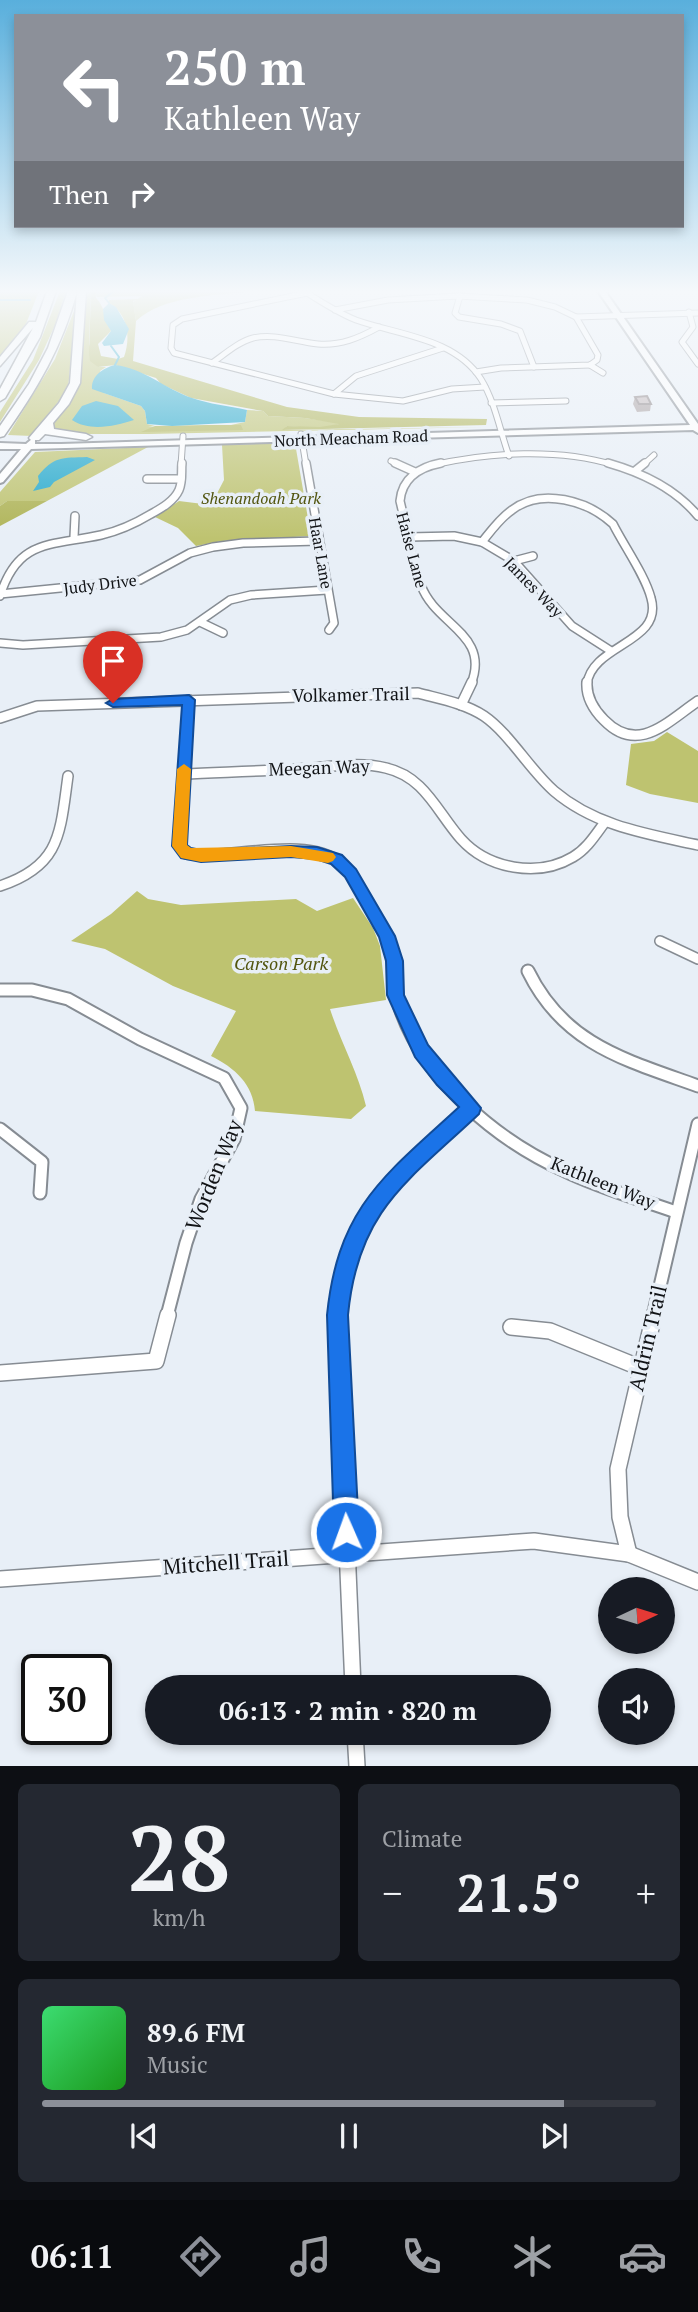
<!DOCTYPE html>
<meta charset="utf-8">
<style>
body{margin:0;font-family:"PT Serif",serif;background:#242831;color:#f1f3f6;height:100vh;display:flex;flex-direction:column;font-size:26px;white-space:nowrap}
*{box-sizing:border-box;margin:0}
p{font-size:23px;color:#9ea1a6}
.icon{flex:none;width:38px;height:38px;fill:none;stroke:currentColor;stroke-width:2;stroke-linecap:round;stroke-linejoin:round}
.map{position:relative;height:1766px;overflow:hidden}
.side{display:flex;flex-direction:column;gap:18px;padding:18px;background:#0d0f14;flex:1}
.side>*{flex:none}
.guide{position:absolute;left:14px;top:14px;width:670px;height:214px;border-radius:0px;box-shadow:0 4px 10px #0003;background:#8c9099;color:#fff;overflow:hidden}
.needle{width:46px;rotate:86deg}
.tools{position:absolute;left:598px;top:1577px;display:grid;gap:14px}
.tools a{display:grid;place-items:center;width:77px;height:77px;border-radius:50%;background:#171b24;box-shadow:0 4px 10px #0003;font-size:35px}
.speed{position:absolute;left:21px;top:1654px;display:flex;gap:14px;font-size:35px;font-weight:700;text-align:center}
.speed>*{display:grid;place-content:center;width:91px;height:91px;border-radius:50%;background:#171b24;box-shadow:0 4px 10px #0003;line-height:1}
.speed .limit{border:4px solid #111;border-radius:10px;background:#fff;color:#111}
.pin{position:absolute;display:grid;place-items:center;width:60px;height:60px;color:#fff;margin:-72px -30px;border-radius:50% 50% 50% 0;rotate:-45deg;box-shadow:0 0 7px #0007}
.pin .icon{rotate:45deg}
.me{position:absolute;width:77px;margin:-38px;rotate:358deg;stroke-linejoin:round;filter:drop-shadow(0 0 5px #0008)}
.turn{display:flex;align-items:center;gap:24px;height:147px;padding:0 35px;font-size:32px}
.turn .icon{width:91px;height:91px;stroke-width:2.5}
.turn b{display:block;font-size:49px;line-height:60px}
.then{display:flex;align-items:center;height:66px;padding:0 35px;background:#0003;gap:14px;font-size:26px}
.big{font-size:52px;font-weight:600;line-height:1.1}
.side .tile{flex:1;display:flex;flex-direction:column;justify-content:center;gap:10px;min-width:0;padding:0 24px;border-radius:10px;background:#242831}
.side .dial{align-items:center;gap:0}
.dial b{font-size:91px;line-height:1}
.song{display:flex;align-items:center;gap:21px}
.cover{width:84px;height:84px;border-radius:10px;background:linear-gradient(135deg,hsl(140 70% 55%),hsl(120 70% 35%))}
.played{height:7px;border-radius:4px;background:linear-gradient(90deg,#8c9099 85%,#363941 85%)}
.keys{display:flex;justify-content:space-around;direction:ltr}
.heat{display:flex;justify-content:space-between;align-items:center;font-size:38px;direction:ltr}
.side .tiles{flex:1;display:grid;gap:18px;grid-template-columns:1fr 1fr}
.tile:last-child{grid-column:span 2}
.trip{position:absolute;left:145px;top:1675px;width:406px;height:70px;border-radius:35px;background:#171b24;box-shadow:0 4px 10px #0003;font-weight:600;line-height:70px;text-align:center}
.tabs{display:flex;height:112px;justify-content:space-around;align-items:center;background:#090b0e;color:#9ea1a6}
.tabs .icon{width:49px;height:49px}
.tabs .on{color:#8c9099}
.tabs b{font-size:32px;color:#f1f3f6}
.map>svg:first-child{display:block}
</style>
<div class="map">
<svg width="698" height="1766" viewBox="0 0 698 1766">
<rect width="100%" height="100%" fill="#e8eff7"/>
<g fill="#bec370">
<polygon points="0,291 39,291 24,329 0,357"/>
<polygon points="60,291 66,291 56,323 39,360 0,422 0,412 33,360"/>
<path d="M86,291H91L89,344L98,367H106L100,371L104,393L141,406L145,411L147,424L155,426L148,427L241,425H231L245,422L247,410L263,411L268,416L305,418L340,423C327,432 303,427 287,426L284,430L486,427L149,434H68L53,430V424L72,399L80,381Z"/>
<path d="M97,291H252C215,296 164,295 136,321L133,302L142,296L97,297Z"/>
<polygon points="76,306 68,389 32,436 8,435 55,359"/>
<polygon points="295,443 311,536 222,541 196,546 178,528 155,517 179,501 211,505 224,480 222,445"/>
<polygon points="148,447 47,501 7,501 0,506 0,492 35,452"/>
<polygon points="667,732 698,751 698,803 650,794 626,785 631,744 654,741"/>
<path d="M137,891L148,899L181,905L296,899L317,911L353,898L373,928L380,946L386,1000L330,1009C341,1043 358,1072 366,1106L351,1119L255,1111C253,1084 235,1068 211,1056L236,1011L173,986L105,949L71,941L111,914Z"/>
</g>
<g fill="#afb457">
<path d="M91,291H97L96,298C104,305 105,319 111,331L98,344L101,356L118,359L124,357C131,337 128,314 109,303V300L139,299L133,301L136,321L133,361L287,407L359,417L487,419L486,425L282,430L287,426L320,427L339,424L305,418L268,416L263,411L191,398L161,384L156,378L115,365L98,367L90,361L89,354Z"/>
<polygon points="208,425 241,425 243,430 141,432 155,426"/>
<polygon points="7,501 47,501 0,526 0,506"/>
</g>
<g fill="#23a8cb">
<polygon points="109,303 116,307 129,329 123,344 104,346 102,343 111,331 104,320 103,309"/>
<path d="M115,365C144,368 165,389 192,398C209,404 229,406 247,410L245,422L172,426L147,424L145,411L141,406L92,389C91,376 103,368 115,365Z"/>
<path d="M96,401L118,406L134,420C115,426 90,432 72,420L82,406Z"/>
<path d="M87,457L95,460L54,482L50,487L33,491L39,482L38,476C54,456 62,458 87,457Z"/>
</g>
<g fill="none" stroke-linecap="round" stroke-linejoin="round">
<g stroke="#23a8cb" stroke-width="2">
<polyline points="0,300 30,300"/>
<polyline points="109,303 105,298 114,291"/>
<polyline points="111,346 119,357 115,365"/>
</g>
<defs>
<g id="minor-far4">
<path d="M304,291C321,302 338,313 356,320C398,335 455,338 481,379C495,402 500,431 509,456"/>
<polyline points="307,293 182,319 173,325 171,348 174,353 334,394 403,401 452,389 485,387"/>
<polyline points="460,296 455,313 459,317 501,324 520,331 534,367"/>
<polyline points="335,310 388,300 458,296 527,300 555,307 576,317 698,313"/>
<polyline points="689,312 693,327 682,342 698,364"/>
<path d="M212,363C225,354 238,342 253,338C275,333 296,342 318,344C340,346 359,338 379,327"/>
<polyline points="590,365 603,373"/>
<polyline points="476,372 501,368 590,365 597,360 598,355 576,317"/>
<polyline points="334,394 356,376 443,348"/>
<polyline points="491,403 566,401"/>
<polyline points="301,434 306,465"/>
<polyline points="391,461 399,465"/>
<polyline points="181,465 183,436"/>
<path d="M433,465C490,452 558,448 614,465"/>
<polyline points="643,465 654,455"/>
</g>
<g id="minor-far3">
<polyline points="306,463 334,623 329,630"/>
<polyline points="395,463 415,472"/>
<path d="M441,463C420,467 402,478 400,501C407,529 411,559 421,585C435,625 491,634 471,684"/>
<path d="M608,463C643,473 675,488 698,516"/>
<polyline points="635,471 645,463"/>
<polyline points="147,479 181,479"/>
<polyline points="74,537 75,516"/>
<polyline points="409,537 454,536 482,542 514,561 572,626 611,651"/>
<path d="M482,542C491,531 500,518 512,510C542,487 588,501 613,524C624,546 645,575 651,598C664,643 592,644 587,684"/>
<polyline points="514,561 533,556"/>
<polyline points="0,594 140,580 190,553 213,547 243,543 318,541"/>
<path d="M0,596C18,538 52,546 101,535C119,531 136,523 151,514C162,508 174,501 179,490C183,481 181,471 182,463"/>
<polyline points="200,622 223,633"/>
<polyline points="0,643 23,645 161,637 187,630 230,600 251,595 327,590"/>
</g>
<g id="minor-far2">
<path d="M587,682C586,697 594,710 604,720C638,755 667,722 698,701"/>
<path d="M189,700L180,846L186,854C229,860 306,834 341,863C352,872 358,886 365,898C377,919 390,938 394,962"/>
<polyline points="461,705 472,682"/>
<path d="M0,718L37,706L418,693C440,699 464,703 484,716C509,733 530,770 554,791C595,826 647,834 698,845"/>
<path d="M184,774C226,772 269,771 311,768C336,766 361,762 386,768C425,777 437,812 461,839C488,869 538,878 573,857C587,849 596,834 605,822"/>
<path d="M0,886C61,866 60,833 68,776"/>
<polyline points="660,941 698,959"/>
</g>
<g id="minor-far1">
<path d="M394,960C396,977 395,992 400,1008C424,1080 498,1141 565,1171C600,1188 639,1199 676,1212"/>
<path d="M528,971C564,1045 626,1060 698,1086"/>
<polyline points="0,990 32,990 68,999 140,1039 224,1078 241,1108 234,1139 201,1199 186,1243 167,1316"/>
<polyline points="0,1129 42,1162 40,1193"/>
<path d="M337,1316C348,1213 400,1174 472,1108"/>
<polyline points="653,1316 698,1124"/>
</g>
<g id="minor">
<polyline points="337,1315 353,1687"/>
<polyline points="511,1327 550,1331 641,1368"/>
<polyline points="0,1373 156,1361 168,1315"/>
<polyline points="629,1554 620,1517 618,1469 654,1315"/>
<polyline points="0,1579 534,1541 629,1554 698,1582"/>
<polyline points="355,1732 357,1766"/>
</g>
<polygon id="secondary" points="598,291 605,291 698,424 698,433 693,430 31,449 3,482 0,483 0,474 21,449 0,449 0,443 26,444 32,439 35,440 35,444 61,444 690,425"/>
<g id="motorway">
<polygon points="47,291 56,291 40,337 5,398 0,401 0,389 33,328 0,366 0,357 29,322 36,322"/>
<path d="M68,291H77C63,346 36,391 4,436L0,437V426L29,384L48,348Z"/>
<polygon points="77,291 86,291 80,383 69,404 53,423 54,429 86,434 92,437 86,440 45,434 39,440 31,440 29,438 59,403 70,383"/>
</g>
</defs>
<use href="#minor-far4" stroke="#868c93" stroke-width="7"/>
<use href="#minor-far3" stroke="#868c93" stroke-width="10"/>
<use href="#minor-far2" stroke="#868c93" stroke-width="12"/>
<use href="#minor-far1" stroke="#868c93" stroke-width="15"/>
<use href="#minor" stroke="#868c93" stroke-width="18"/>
<use href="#secondary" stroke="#868c93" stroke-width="4"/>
<use href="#motorway" stroke="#868c93" stroke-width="3"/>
<use href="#minor-far4" stroke="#fff" stroke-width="5"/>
<use href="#minor-far3" stroke="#fff" stroke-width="7"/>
<use href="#minor-far2" stroke="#fff" stroke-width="9"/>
<use href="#minor-far1" stroke="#fff" stroke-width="11"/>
<use href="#minor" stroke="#fff" stroke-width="15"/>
<use href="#secondary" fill="#fff" fill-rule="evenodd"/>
<use href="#motorway" fill="#fff" fill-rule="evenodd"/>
</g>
<polygon fill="#a69d9f" points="635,397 651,404 650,411 637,412 633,404"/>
<polygon fill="#c1b6b9" stroke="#877f82" stroke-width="2" points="647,396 651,404 639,404 635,397"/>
<linearGradient id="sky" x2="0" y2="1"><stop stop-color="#59afdc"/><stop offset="0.54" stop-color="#f5f8fb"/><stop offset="1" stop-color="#f5f8fb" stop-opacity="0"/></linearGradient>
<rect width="698" height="539" fill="url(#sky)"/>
<path fill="#1a73e8" stroke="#114b97" stroke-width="2" d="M189,695L195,700L187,845L191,848L201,850L291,846L317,847L342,855L356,869L395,936L403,961L404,995L428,1045L481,1108L479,1114C408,1181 358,1210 348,1315L359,1532L355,1541L346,1545L338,1541L334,1532L327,1315C338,1207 384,1176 459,1107L437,1085L415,1057L387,995L386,961L379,937L345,877L331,864L316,859L291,857L201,862L181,858L172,846L182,705L113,707L106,703L113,699Z"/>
<polygon fill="#f59e0b" points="184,764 191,769 187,845 191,848 291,846 333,853 336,857 333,861 328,863 291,857 201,862 181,858 172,846 177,769"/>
<g text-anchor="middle" stroke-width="7" stroke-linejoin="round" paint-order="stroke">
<g font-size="16" fill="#111316" stroke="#e8eff7">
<text transform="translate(351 438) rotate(-2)" y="6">North Meacham Road</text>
<text transform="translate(412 550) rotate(75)" y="6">Haise Lane</text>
<text transform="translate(321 553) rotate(80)" y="6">Haar Lane</text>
<text transform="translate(100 584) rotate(-7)" y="6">Judy Drive</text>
<text transform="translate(534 587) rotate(46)" y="6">James Way</text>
</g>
<g font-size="16" font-style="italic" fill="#52550f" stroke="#e8eff7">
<text x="261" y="504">Shenandoah Park</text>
</g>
<g font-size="18" fill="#111316" stroke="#e8eff7">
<text transform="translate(351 695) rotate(-1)" y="6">Volkamer Trail</text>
<text transform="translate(319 768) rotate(-2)" y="6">Meegan Way</text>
<text transform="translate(603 1183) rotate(22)" y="6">Kathleen Way</text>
</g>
<g font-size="18" font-style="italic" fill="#52550f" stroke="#e8eff7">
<text x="281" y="970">Carson Park</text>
</g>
<g font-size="21" fill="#111316" stroke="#e8eff7">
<text transform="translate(214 1175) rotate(-68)" y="7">Worden Way</text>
<text transform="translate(648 1338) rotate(-77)" y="7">Aldrin Trail</text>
<text transform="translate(226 1563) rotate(-4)" y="7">Mitchell Trail</text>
</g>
</g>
</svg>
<div class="tools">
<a><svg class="needle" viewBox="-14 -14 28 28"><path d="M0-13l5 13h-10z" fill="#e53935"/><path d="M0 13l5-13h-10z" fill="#9ea1a6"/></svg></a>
<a><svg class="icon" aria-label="sound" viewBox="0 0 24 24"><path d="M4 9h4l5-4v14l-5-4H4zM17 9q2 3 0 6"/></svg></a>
</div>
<div class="speed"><div class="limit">30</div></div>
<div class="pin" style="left:113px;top:703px;background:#d93025"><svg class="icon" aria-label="arrive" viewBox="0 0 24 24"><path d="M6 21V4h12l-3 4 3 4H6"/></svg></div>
<svg class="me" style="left:346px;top:1532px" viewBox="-20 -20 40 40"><circle r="17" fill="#1a73e8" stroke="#fff" stroke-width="3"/><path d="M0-11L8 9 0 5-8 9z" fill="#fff"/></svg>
<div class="trip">06:13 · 2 min · 820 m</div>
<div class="guide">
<div class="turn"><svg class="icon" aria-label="left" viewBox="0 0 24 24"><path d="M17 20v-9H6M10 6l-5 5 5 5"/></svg><div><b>250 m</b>Kathleen Way</div></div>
<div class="then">Then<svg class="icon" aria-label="right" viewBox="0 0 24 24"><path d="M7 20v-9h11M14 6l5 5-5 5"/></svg></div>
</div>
</div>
<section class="side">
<div class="tiles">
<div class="tile dial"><b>28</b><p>km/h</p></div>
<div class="tile"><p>Climate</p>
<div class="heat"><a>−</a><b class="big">21.5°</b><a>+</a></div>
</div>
<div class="tile">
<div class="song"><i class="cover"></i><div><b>89.6 FM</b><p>Music</p></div></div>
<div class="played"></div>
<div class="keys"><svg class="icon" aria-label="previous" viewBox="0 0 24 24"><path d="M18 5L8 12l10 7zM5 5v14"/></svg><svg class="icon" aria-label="pause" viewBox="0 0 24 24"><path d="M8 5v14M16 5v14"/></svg><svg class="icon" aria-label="next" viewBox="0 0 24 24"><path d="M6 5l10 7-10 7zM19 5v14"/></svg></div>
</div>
</div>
</section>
<nav class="tabs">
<b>06:11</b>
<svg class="icon on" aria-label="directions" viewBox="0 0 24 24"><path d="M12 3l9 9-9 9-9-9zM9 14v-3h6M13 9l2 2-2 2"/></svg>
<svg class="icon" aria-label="music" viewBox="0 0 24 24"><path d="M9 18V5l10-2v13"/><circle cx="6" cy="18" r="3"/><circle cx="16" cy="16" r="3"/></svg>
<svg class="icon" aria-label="phone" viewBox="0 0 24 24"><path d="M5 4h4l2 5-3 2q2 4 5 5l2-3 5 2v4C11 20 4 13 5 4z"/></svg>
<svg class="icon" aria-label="climate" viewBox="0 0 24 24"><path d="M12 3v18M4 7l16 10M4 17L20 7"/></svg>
<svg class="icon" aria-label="car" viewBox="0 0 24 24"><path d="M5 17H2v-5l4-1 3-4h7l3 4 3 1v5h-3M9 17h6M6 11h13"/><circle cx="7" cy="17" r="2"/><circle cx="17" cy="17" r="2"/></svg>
</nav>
